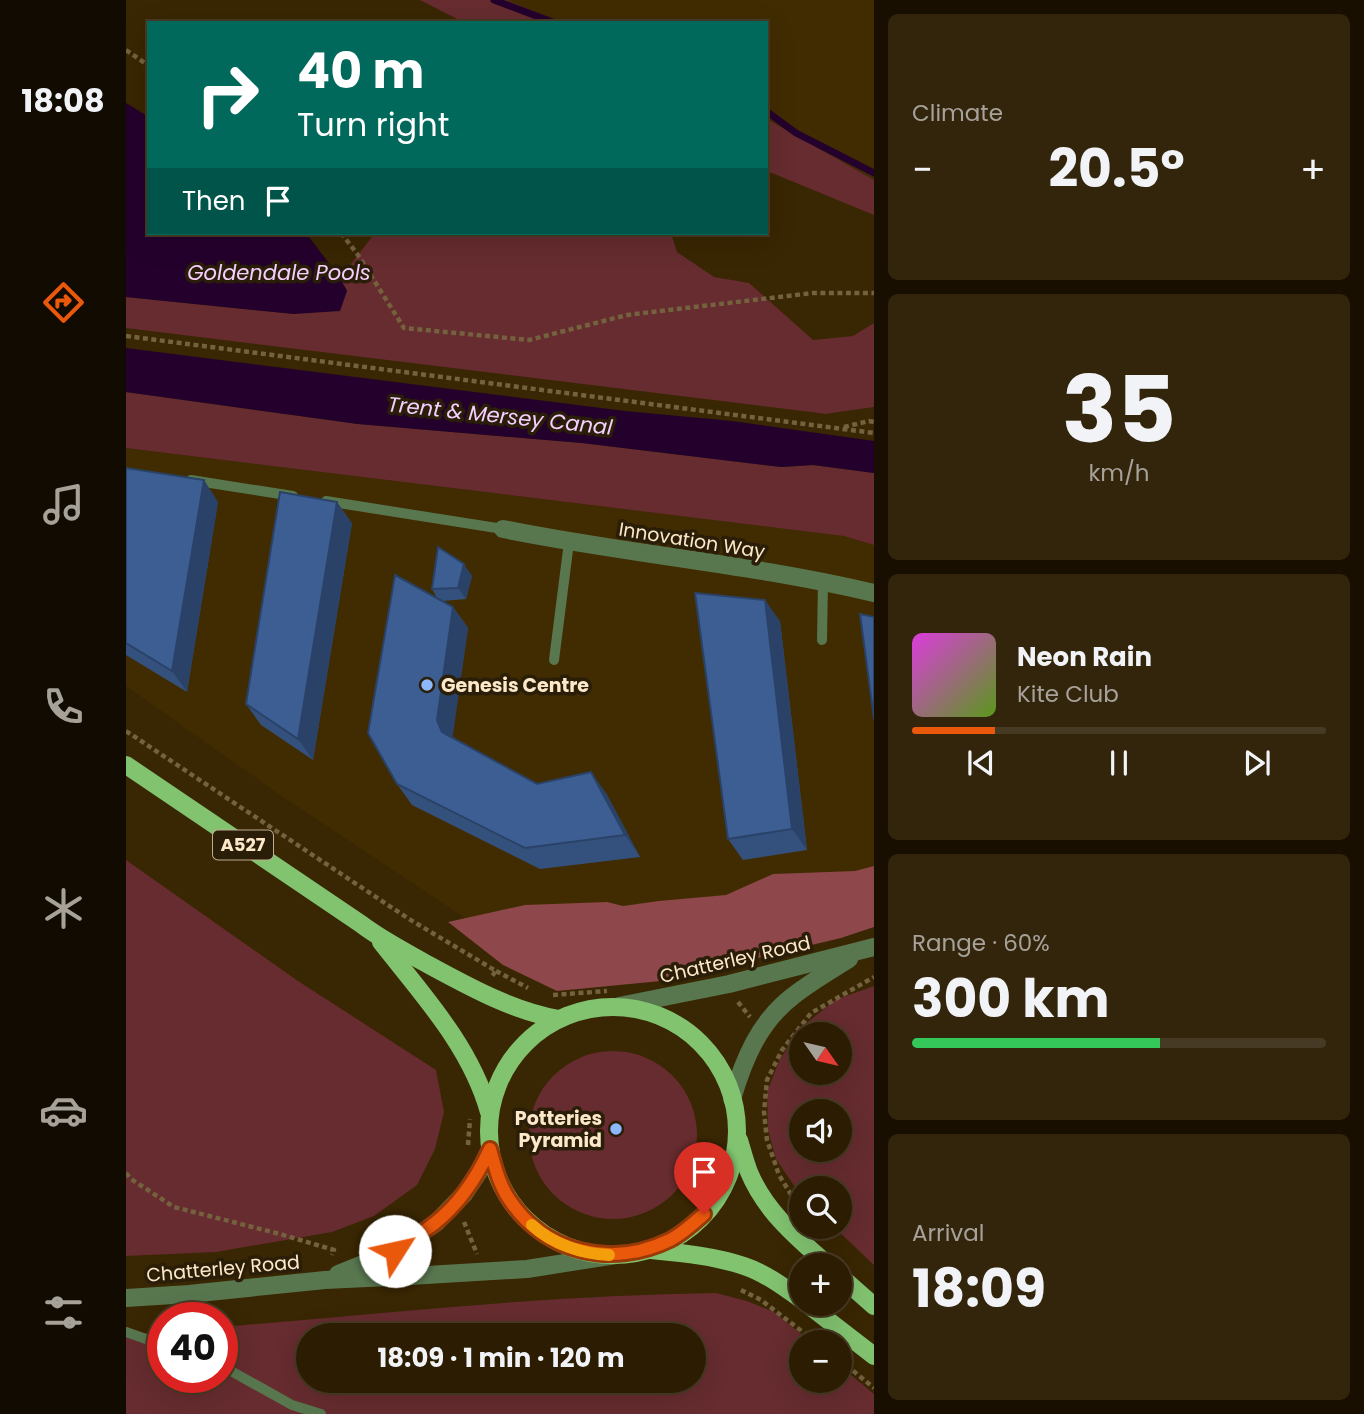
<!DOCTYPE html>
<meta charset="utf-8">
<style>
body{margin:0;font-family:Poppins,sans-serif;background:#33250c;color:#f1f3f6;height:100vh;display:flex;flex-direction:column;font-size:26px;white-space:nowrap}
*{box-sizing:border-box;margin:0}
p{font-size:23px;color:#a6a199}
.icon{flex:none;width:38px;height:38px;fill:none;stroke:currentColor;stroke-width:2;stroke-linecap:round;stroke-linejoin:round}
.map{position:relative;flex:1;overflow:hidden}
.details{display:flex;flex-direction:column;gap:14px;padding:14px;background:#180f01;width:490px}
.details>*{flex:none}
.banner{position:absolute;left:21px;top:21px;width:621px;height:214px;border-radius:0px;box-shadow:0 7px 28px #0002,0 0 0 2px #473a24;background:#00695c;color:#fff;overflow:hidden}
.needle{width:46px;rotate:124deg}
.controls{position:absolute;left:663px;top:1022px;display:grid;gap:14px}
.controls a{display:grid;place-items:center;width:63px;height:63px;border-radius:50%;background:#2b1c02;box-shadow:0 7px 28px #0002,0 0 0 2px #473a24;font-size:35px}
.speed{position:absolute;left:21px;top:1302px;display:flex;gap:14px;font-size:35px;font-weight:700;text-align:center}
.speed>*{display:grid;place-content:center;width:91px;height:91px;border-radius:50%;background:#2b1c02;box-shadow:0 7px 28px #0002,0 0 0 2px #473a24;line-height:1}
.speed .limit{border:10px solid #d22;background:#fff;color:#111}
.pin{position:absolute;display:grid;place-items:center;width:60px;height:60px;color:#fff;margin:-72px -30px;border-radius:50% 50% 50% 0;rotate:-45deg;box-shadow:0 0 7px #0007}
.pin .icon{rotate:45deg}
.me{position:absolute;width:77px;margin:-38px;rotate:55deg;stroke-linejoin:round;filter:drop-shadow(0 0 5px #0008)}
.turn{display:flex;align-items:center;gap:24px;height:147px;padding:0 35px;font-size:32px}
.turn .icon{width:91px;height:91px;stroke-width:2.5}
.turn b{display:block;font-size:49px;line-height:60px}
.then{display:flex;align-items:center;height:66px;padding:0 35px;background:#0003;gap:14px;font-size:26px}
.big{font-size:52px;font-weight:700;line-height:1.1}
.details .tile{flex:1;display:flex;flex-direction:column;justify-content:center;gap:10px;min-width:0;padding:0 24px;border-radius:10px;background:#33250c}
.details .dial{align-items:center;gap:0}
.dial b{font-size:91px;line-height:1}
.song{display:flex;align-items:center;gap:21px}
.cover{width:84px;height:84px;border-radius:10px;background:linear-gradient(135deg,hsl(300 70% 55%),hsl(90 70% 35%))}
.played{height:7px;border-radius:4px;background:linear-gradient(90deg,#ea580c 20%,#473a24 20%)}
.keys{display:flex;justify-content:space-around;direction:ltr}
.heat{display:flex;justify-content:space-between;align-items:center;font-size:38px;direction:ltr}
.charge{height:10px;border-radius:5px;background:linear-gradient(90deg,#34c759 60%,#473a24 0)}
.trip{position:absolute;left:170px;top:1323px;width:410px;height:70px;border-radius:35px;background:#2b1c02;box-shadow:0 7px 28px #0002,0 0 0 2px #473a24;font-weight:700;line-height:70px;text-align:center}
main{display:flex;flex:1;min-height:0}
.dock{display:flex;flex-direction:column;width:126px;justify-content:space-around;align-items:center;background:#110b01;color:#a6a199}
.dock .icon{width:49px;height:49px}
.dock .selected{color:#ea580c}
.dock b{font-size:32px;color:#f1f3f6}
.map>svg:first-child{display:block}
</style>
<main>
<nav class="dock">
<b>18:08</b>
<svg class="icon selected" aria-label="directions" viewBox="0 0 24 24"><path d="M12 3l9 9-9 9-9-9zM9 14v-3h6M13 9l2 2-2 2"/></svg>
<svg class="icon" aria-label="music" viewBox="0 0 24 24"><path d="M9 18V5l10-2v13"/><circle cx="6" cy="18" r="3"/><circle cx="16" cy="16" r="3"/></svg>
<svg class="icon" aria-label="phone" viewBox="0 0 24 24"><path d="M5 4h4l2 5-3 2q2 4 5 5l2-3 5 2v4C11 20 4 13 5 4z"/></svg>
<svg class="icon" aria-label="climate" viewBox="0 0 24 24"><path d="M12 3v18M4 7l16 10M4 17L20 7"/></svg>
<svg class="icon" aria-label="car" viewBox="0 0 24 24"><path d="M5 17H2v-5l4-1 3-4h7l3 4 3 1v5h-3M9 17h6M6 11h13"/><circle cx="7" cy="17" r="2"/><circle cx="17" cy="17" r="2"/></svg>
<svg class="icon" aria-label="filters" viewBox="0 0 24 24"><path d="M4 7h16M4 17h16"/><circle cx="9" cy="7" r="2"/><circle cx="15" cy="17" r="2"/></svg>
</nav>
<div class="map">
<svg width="748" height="1414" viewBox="0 0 748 1414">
<rect width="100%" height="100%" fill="#392602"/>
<g fill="#412c01">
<polygon points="380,0 748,0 748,180 641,119 640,23 437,23"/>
<polygon points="0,448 718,536 748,545 748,900 402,960 154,795 0,686"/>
</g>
<g fill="#662c2f" fill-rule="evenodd">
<polygon points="294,0 380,0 437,23 339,23"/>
<polygon points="641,119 748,180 748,215 641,171"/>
<polygon points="249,233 545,233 551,252 588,277 623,283 687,340 727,336 748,323 748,407 699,414 685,412 0,328 0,297 168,314 221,291 214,278"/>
<polygon points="0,392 232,424 456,443 655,467 687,465 748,473 748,545 718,536 0,448"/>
<polygon points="0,860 172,981 310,1070 318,1112 309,1149 291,1185 248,1216 206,1232 90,1252 0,1256"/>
<path d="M748,986V1265L708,1227H714V1188H676L675,1196L650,1159L642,1130L641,1092L653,1061L672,1030L709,1000ZM714,1034V1073H676V1034ZM676,1111H714V1150H676Z"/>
<circle cx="487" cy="1135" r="84"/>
<path d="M590,1293L621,1301L648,1312L685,1342H676V1381H714V1366L748,1394V1414H0V1335L37,1332V1377H96V1327C261,1313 425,1295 590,1293ZM182,1335H567V1381H182Z"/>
</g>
<polygon fill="#8e474a" points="748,866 748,927 715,938 535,981 431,991 377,965 322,922 399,905 481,902 497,906 533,901 600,895 647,874 729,871"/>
<g fill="#24002d">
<polygon points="0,103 23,117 23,233 177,233 183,237 214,278 221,291 214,311 168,314 0,297"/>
<polygon points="0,348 499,411 606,421 748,441 748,473 687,465 655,467 456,443 232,424 0,392"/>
</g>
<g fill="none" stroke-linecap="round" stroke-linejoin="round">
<g stroke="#24002d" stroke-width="7">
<polyline points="368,0 429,23"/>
<polyline points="640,111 670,133 748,173"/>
</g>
<g stroke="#74613e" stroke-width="4.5" stroke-dasharray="5 3.5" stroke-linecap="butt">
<polyline points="0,50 23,66"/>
<polyline points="215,233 232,255 278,328 403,340 501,315 687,293 748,293"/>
<polyline points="0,336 748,433"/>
<polyline points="718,427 743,421 748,422"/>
<polyline points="0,731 283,919 370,971 366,976"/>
<polyline points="370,971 402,988"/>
<polyline points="427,995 481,991"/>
<polyline points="612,1002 624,1017"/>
<polyline points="342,1145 344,1119"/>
<polyline points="0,1173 5,1179 48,1207 154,1234 208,1250 206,1255"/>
<polyline points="676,1208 669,1201 653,1175 641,1140 638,1112 641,1080 656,1050 685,1013 748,977"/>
<polyline points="338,1222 351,1254"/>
<polyline points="615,1290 635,1300 690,1342"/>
<polyline points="714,1360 748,1388"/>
</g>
<g stroke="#58774f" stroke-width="10">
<polyline points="65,480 167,496"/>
<polyline points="200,501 377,529"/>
<polyline points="696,640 697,581"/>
<polyline points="428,660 443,542"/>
<polyline points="0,1332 37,1345"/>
<polyline points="96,1366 166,1405 195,1414"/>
</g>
<path stroke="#58774f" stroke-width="18" d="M377,529C500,554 626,564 748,593"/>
<g stroke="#58774f" stroke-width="18">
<polyline points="493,1006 603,984 748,947"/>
<path d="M606,1099C618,1059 633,1022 667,996C685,982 704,971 723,959"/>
<polyline points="212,1274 269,1251 311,1222 338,1194 354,1170 364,1149"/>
<polyline points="0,1298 63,1294 199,1280 284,1276 401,1269 490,1255"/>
</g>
<g stroke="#82c370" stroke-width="18">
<path d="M0,765L235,924C256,940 278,951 301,964C342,986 386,1011 433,1019"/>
<path d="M255,942C296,994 345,1047 363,1112"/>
<circle cx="487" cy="1131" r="124"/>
<path d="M613,1140C616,1150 619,1162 623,1172C639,1211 671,1238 702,1265"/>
<path d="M525,1250C556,1253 589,1256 618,1266C639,1273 658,1287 676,1300"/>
<polyline points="714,1276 748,1306"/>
<polyline points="681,1304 748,1356"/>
</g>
</g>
<g fill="#34517e">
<polygon points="0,468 92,502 61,692 0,655"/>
<polygon points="226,523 187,760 135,725 120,704"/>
<polygon points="346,576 340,599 317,601 327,607 342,628 326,737 411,784 480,793 514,857 414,869 286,805 271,784 311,598 306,589"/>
<polygon points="654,621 681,850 617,860 602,839"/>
</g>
<g fill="#2a4267">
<polygon points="78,480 92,502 61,692 46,671"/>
<polygon points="211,502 226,523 187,760 172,739"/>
<polygon points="338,564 346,576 340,599 332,588"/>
<polygon points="639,600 654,621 681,850 666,829"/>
<polygon points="327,607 342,628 326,742 316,732 311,720"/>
<polygon points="465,772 480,793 514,857 499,835"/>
</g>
<g fill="#3c5e93" stroke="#2a4267" stroke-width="2">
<polygon points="0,468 78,480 46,671 0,643"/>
<polygon points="154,492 211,502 172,739 120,704"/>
<polygon points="312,547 338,564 332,588 306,589"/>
<polygon points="269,575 327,607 311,720 316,732 411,784 465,772 499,835 399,848 271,784 242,733"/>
<polygon points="569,593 639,600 666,829 602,839"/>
<polygon points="734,614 748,617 748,719"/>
</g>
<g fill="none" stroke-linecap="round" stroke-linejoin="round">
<defs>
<path id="route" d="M269,1251C282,1242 296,1233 309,1223C333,1204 351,1177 364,1149C369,1167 373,1184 383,1199C419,1254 487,1268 544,1240C556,1234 568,1223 578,1214"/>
</defs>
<use href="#route" stroke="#983908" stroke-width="18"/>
<use href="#route" stroke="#ea580c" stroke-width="12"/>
<path stroke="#f59e0b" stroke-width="12" d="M406,1225C426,1244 456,1254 483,1255"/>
</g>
<g fill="#8db9fc" stroke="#2a1e09" stroke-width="2.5">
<circle cx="301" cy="685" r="7"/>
<circle cx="490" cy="1129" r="7"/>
</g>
<g text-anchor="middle" stroke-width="7" stroke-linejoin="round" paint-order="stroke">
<rect fill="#2a1e09" stroke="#beac8f" stroke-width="2" x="87" y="830.5" width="60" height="29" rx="5"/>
<g font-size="18" font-weight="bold" fill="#fde9c9">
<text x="117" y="851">A527</text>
</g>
<g font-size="19" fill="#fde9c9" stroke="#2a1e09">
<text transform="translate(566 540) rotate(9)" y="7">Innovation Way</text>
<text transform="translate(609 959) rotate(-13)" y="7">Chatterley Road</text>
<text transform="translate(97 1268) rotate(-5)" y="7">Chatterley Road</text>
</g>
<g font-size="19" font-weight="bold" fill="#fde9c9" stroke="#2a1e09" text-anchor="start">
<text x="315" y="692">Genesis Centre</text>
<text x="476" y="1125" text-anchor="end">Potteries<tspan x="476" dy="22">Pyramid</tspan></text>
</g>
<g font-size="21" font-style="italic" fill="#f5cfff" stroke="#2a1e09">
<text x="153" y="280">Goldendale Pools</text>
<text transform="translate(374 416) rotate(6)" y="7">Trent &amp; Mersey Canal</text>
</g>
</g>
</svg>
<div class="controls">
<a><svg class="needle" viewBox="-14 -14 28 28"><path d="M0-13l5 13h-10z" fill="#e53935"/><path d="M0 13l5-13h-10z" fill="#a6a199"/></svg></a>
<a><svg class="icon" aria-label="sound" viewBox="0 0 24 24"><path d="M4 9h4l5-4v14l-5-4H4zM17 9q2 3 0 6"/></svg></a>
<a><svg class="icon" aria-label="search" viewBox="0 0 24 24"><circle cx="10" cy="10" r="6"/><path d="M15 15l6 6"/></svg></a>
<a>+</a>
<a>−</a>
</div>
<div class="speed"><div class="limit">40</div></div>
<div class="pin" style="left:578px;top:1214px;background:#d93025"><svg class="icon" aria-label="arrive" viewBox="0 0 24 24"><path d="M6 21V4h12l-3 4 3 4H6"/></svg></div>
<svg class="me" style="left:269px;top:1251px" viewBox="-20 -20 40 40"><circle r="19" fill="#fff"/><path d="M0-13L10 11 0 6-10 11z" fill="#ea580c"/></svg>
<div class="trip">18:09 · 1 min · 120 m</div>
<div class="banner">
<div class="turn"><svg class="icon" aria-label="right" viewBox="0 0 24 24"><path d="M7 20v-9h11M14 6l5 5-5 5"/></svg><div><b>40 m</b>Turn right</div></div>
<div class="then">Then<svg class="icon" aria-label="arrive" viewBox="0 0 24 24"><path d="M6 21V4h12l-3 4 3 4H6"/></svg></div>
</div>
</div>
<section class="details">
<div class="tile"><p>Climate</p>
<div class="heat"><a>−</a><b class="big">20.5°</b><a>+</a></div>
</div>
<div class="tile dial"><b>35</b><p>km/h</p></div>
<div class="tile">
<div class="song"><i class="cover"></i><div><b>Neon Rain</b><p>Kite Club</p></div></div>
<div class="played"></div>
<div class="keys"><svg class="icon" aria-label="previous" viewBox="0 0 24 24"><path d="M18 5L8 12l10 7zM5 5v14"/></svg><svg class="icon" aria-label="pause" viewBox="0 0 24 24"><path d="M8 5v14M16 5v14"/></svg><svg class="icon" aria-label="next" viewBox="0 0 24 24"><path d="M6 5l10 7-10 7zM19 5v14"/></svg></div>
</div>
<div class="tile"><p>Range · 60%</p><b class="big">300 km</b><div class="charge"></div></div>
<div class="tile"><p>Arrival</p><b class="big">18:09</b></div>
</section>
</main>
